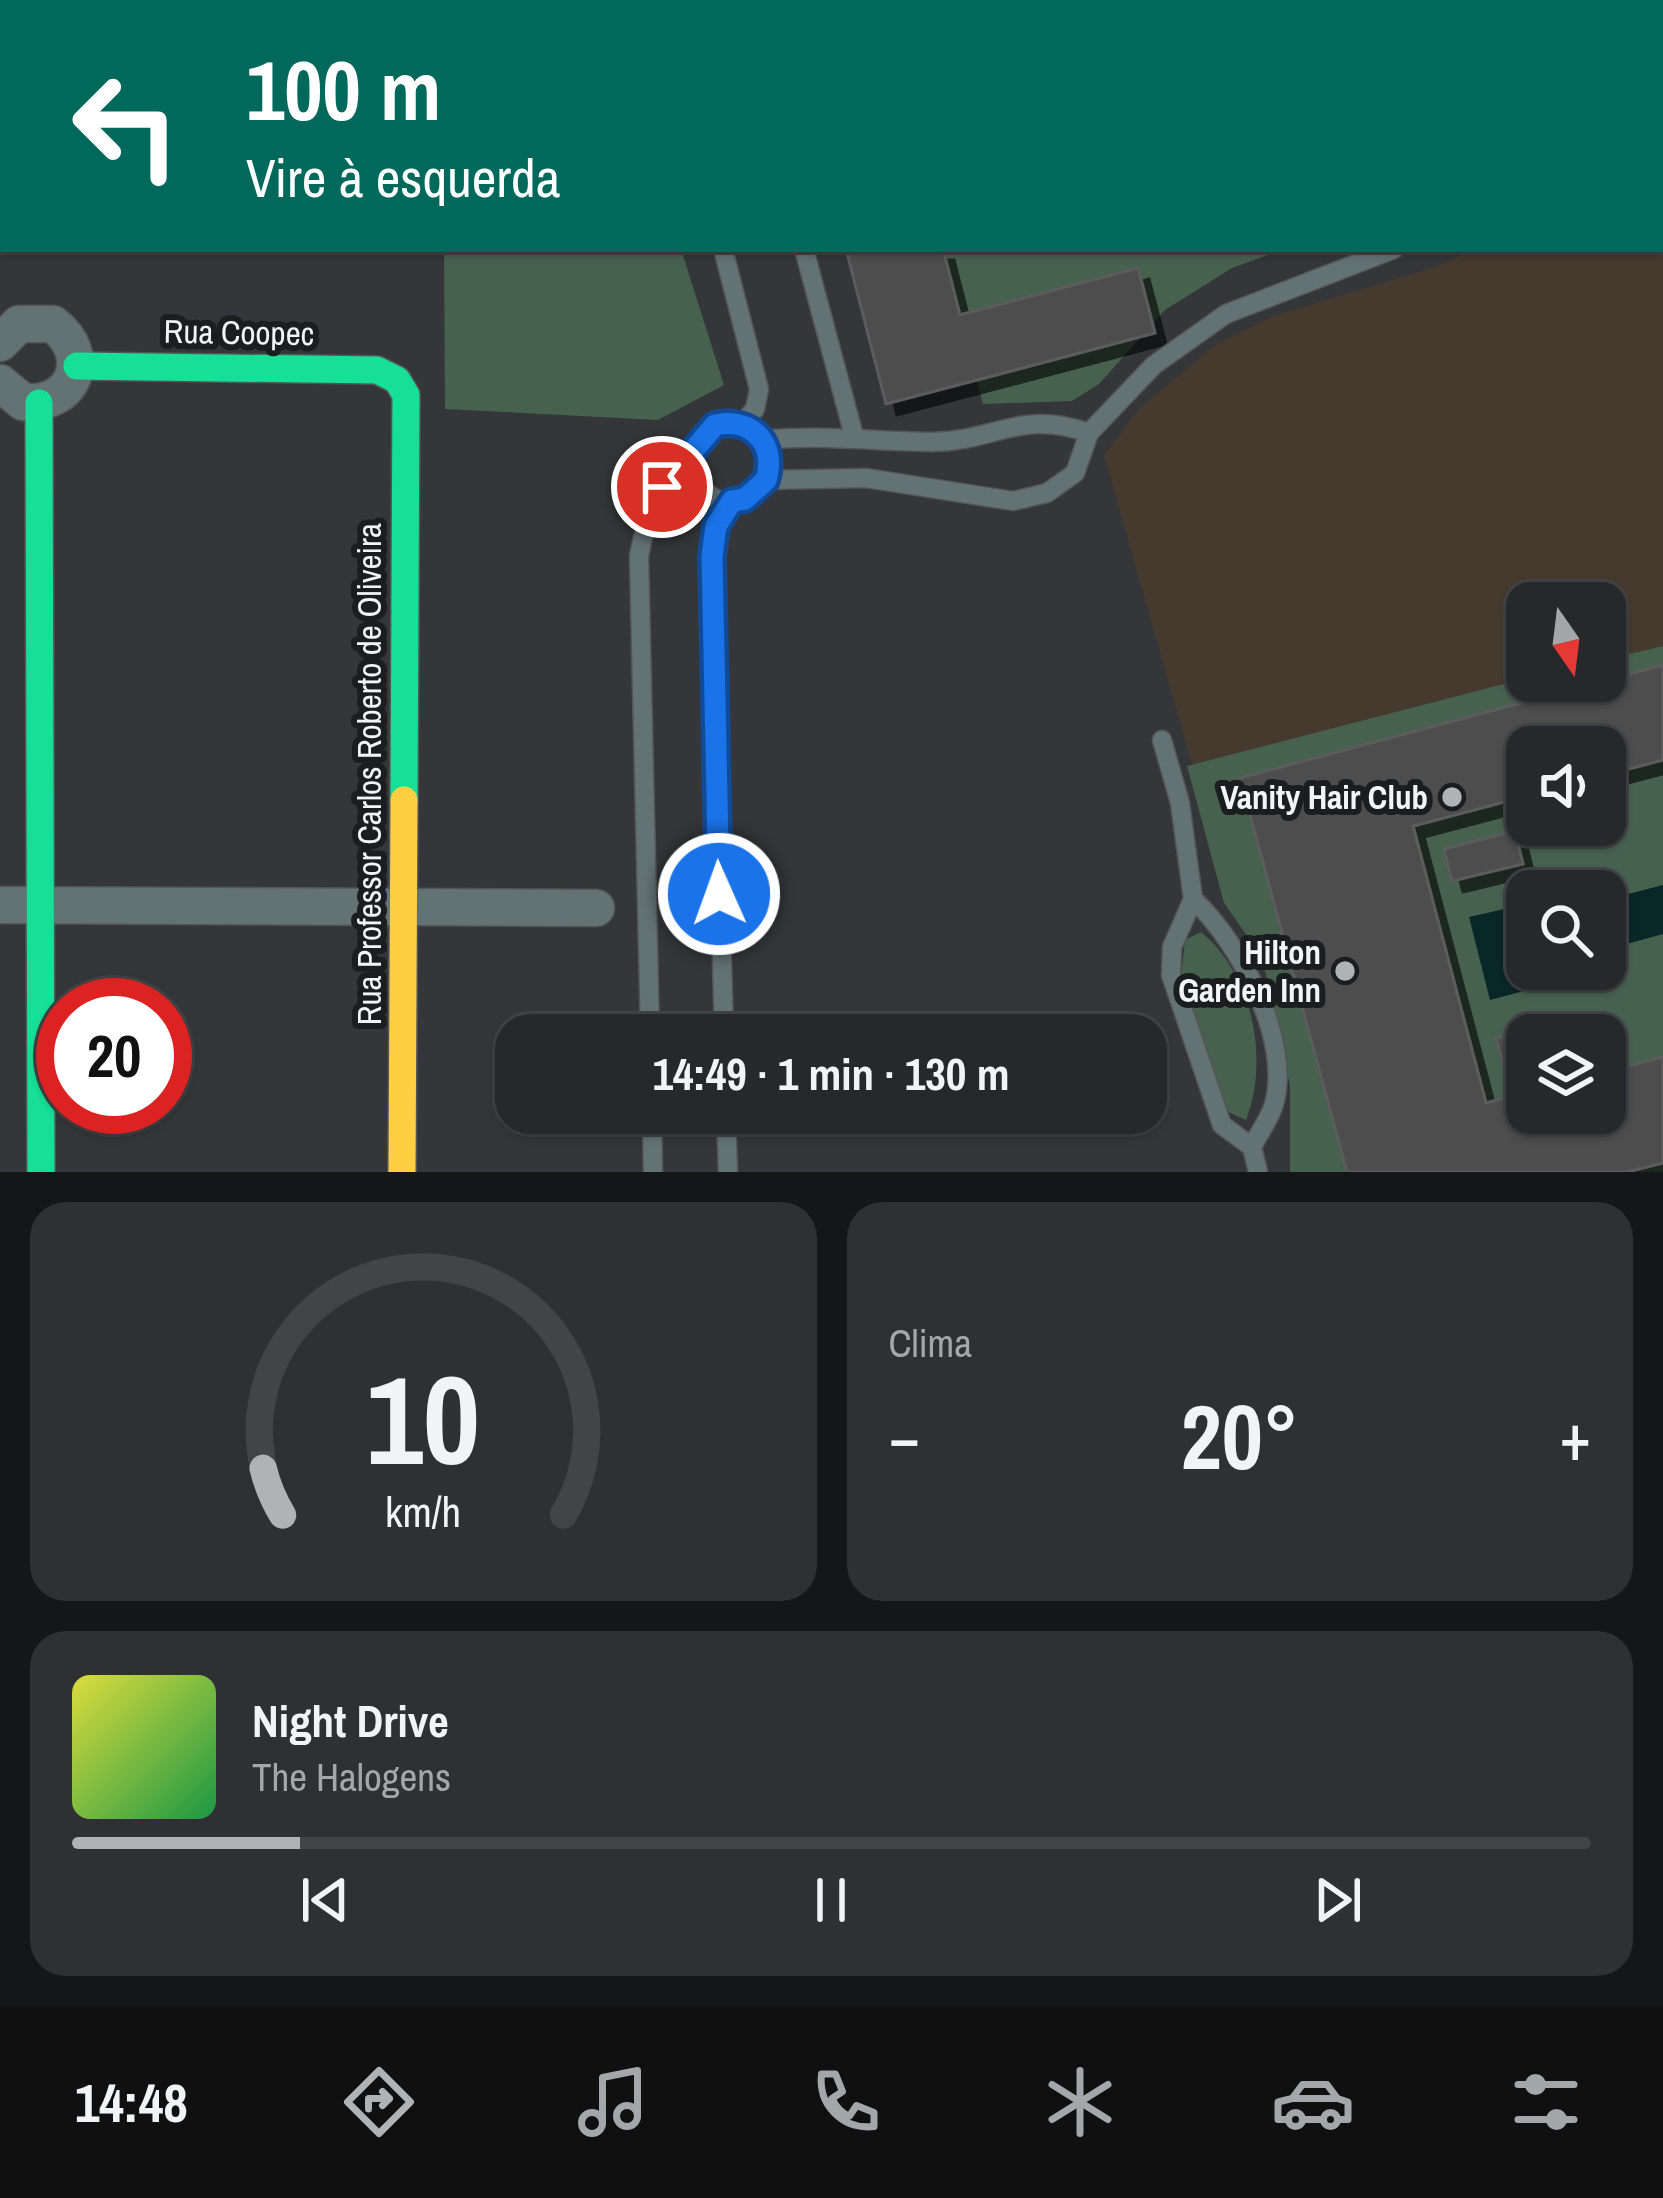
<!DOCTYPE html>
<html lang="pt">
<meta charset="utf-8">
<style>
body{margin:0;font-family:"Archivo Narrow",sans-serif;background:#2f3033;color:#f1f3f6;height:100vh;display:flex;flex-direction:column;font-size:45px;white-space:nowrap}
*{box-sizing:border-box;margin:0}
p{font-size:39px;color:#a4a6a9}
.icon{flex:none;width:66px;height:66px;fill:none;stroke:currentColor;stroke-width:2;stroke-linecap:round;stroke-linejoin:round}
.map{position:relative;height:1172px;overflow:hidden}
.sheet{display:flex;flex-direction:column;gap:30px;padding:30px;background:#151618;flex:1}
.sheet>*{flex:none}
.hud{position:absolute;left:0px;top:0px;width:1665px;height:252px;box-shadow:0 3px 9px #0004,0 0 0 3px #434447;background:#00695c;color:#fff;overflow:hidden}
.needle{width:78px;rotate:166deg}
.tools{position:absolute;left:1506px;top:582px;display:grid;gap:24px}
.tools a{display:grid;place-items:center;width:120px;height:120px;border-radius:24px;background:#27282b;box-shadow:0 3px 9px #0004,0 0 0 3px #434447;font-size:60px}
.speed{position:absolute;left:36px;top:978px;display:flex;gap:24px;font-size:60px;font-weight:700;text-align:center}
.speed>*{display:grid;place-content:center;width:156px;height:156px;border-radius:50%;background:#27282b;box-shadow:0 3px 9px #0004,0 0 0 3px #434447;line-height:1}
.speed .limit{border:18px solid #d22;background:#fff;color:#111}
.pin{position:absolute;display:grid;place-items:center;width:102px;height:102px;color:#fff;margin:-51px;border:6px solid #fff;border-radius:50%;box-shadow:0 3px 12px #0007}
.me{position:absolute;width:132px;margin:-66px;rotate:358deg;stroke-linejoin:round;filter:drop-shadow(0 0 9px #0008)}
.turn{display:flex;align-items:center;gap:42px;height:252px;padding:0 48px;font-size:54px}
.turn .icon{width:156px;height:156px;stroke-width:2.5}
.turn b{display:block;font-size:84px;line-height:102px}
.big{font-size:90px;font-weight:800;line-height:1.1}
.sheet .card{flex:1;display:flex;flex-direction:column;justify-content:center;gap:18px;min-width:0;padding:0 42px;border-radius:36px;background:#2f3033}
.sheet .dial{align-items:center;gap:0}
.dial svg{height:312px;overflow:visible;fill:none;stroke:#434447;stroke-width:7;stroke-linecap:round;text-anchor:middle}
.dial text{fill:#f1f3f6;stroke:none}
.song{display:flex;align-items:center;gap:36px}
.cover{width:144px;height:144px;border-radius:18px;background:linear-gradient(135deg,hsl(60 70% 55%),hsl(140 70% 35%))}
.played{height:12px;border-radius:6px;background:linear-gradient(90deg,#b0b2b4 15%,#434447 15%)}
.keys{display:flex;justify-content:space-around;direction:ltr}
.heat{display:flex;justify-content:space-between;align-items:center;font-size:66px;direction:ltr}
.sheet .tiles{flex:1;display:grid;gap:30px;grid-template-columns:1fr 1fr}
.card:last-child{grid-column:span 2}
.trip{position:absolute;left:495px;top:1014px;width:672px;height:120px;border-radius:36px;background:#27282b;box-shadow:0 3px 9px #0004,0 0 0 3px #434447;font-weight:800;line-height:120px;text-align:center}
.dock{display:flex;height:192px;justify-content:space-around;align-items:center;background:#101011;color:#a4a6a9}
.dock .icon{width:84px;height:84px}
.dock .active{color:#b0b2b4}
.dock b{font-size:54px;color:#f1f3f6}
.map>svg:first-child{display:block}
</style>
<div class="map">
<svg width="1663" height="1172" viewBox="0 0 1663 1172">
<defs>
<filter id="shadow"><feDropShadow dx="11" dy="11" stdDeviation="0" flood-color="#0009"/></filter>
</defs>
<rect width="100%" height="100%" fill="#343639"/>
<g fill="#463a2f" fill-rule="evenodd">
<polygon points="607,0 1655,0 1653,3"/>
<path d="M1663,183V1172L1305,1078L1264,936L1216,849L1104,455L1140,408L1214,346L1271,317L1439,266L1472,249H1662ZM1527,603H1605V681H1527ZM1527,747H1605V825H1527ZM1527,891H1605V969H1527ZM1527,1035H1605V1113H1527Z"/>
</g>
<g fill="#47614f" fill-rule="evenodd">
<polygon points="1218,0 1648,0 1208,3"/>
<polygon points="444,249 681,249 724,385 658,420 445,409"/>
<polygon points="941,249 1284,249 1232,268 1165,310 1099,384 1072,401 983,404"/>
<path d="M1663,646V1172H1290V1086L1262,957L1224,903L1187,766L1527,678L1605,681V660ZM1527,747H1605V825H1527ZM1527,891H1605V969H1527ZM1527,1035H1605V1113H1527Z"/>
<path d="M1201,932C1252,974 1270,1058 1246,1120L1226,1111L1181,977L1185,940Z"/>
</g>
<g fill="#092728">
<polygon points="1663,885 1663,934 1605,950 1605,900"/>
<polygon points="1522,905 1527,969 1539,969 1543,986 1490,1000 1469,917"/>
</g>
<g fill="#4d4d4e" stroke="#5b5b5c" stroke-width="3" filter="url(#shadow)">
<polygon points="1022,0 1269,0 1269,1 1023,3"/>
<polygon points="1419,0 1509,0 1510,3 1419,3"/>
<polygon points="846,249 943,249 960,315 1138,268 1155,333 886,404"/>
<polygon points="1663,665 1663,760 1605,775 1605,747 1527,747 1527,796 1413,826 1486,1103 1527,1092 1527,1113 1605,1113 1605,1072 1663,1057 1663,1163 1627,1172 1347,1172 1240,778"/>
<polygon points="1515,831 1523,864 1452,881 1444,849"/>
<polygon points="1567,1021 1571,1035 1527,1035 1527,1066 1505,1071 1496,1038"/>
</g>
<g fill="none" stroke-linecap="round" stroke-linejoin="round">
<defs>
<g id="lane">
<polyline points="660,0 661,3"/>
<polyline points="759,3 770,0"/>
<polyline points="1011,3 1012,0"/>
<polyline points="1662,83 1663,82"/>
<polyline points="1662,147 1663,147"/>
<polyline points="723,249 759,389 755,409 742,424"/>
<polyline points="804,249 854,436"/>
<path d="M764,440L770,467C762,493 745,503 718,500C656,468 715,388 764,440C822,434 875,442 933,442C997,441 1018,409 1089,433"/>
<polyline points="766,480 866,478 1013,501 1047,493 1075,473 1089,433 1154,365 1226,314 1394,249"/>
<polyline points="1162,740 1180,803 1193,899 1172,947 1171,975 1222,1125 1252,1147"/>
<path d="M1193,899C1239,942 1292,1039 1274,1104C1270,1119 1258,1134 1252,1147L1258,1172"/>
<path d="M650,1035L639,556C647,512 660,488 691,456"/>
<polyline points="724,1035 711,556 716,526 732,501"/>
<polyline points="652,1113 653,1172"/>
<polyline points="726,1113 728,1172"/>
</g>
<g id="street">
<path d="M0,343L19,324H53C94,355 75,407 23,402L0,383"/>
<polyline points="0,905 596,908"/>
</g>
<g id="fast">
<polyline points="77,366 377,370 397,380 406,395 404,800"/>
<polyline points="39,403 41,1172"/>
</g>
<polyline id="slow" points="402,1172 404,800"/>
</defs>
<use href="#lane" stroke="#535456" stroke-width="21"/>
<use href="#street" stroke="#535456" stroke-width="39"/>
<use href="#fast" stroke="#535456" stroke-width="30"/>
<use href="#slow" stroke="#535456" stroke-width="30"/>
<use href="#lane" stroke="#637273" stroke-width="18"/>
<use href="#street" stroke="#637273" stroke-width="36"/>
<use href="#fast" stroke="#16e098" stroke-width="27"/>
<use href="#slow" stroke="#ffcf43" stroke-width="27"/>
</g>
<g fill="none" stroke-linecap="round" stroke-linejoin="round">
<defs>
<path id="route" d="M662,487L715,425C752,417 777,444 766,480L745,499L732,501L716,526L712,556L719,894"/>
</defs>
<use href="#route" stroke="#114b97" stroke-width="30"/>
<use href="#route" stroke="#1a73e8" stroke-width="21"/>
</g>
<g fill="#b0b2b4" stroke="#1c1d1f" stroke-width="4.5">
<circle cx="1452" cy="797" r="12"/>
<circle cx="1345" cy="971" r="12"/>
</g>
<g text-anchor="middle" stroke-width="12" stroke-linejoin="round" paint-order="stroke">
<g font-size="33" fill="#f2f4f6" stroke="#1c1d1f">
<text transform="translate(239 332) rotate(1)" y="12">Rua Coopec</text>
<text transform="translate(369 774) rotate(-90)" y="12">Rua Professor Carlos Roberto de Oliveira</text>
</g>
<g font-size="33" font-weight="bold" fill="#f2f4f6" stroke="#1c1d1f" text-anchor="end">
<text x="1428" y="809">Vanity Hair Club</text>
<text x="1321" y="964">Hilton<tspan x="1321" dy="38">Garden Inn</tspan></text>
</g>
</g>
</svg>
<div class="tools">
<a><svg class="needle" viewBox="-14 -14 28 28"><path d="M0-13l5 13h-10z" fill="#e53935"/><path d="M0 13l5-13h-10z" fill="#a4a6a9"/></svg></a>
<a><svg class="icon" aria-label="sound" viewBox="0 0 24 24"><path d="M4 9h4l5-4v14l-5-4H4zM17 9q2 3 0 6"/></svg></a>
<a><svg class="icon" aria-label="search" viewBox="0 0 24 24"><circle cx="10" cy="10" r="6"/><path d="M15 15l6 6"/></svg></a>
<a><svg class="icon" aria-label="layers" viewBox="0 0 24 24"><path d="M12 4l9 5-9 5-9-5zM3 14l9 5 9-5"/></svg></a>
</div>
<div class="speed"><div class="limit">20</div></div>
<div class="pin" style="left:662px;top:487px;background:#d93025"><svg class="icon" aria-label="arrive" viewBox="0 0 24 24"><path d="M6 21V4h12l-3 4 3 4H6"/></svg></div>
<svg class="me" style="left:719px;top:894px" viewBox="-20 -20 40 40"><circle r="17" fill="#1a73e8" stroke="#fff" stroke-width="3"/><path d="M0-11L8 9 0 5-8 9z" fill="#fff"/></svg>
<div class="trip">14:49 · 1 min · 130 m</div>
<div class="hud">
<div class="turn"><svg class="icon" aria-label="left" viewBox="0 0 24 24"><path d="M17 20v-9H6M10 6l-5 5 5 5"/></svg><div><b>100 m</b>Vire à esquerda</div></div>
</div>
</div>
<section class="sheet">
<div class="tiles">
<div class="card dial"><svg viewBox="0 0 100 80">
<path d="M14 69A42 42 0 1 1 86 69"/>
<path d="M14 69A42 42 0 0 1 9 57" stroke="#b0b2b4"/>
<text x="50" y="56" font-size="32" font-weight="700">10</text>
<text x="50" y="72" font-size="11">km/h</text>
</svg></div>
<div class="card"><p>Clima</p>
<div class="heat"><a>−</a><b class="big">20°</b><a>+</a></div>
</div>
<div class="card">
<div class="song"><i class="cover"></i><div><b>Night Drive</b><p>The Halogens</p></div></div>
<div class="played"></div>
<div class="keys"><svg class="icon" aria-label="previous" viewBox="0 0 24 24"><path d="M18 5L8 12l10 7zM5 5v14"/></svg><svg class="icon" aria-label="pause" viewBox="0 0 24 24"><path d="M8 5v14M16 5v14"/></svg><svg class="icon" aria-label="next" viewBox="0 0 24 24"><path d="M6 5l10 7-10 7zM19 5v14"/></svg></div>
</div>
</div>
</section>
<nav class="dock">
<b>14:48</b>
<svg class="icon active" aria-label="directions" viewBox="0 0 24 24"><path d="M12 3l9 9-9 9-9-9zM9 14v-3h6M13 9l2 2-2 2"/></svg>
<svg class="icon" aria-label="music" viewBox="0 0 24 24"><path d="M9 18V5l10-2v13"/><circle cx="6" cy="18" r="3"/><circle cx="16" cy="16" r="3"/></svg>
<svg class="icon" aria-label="phone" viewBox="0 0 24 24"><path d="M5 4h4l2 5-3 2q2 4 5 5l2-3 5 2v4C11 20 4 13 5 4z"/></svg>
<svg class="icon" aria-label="climate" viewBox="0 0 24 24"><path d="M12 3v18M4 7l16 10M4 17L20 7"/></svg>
<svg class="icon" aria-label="car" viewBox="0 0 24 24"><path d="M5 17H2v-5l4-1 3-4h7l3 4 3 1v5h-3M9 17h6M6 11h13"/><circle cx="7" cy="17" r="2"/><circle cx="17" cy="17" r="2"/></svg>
<svg class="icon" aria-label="filters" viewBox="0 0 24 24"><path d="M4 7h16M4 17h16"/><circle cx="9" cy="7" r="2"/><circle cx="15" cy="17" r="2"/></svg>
</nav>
